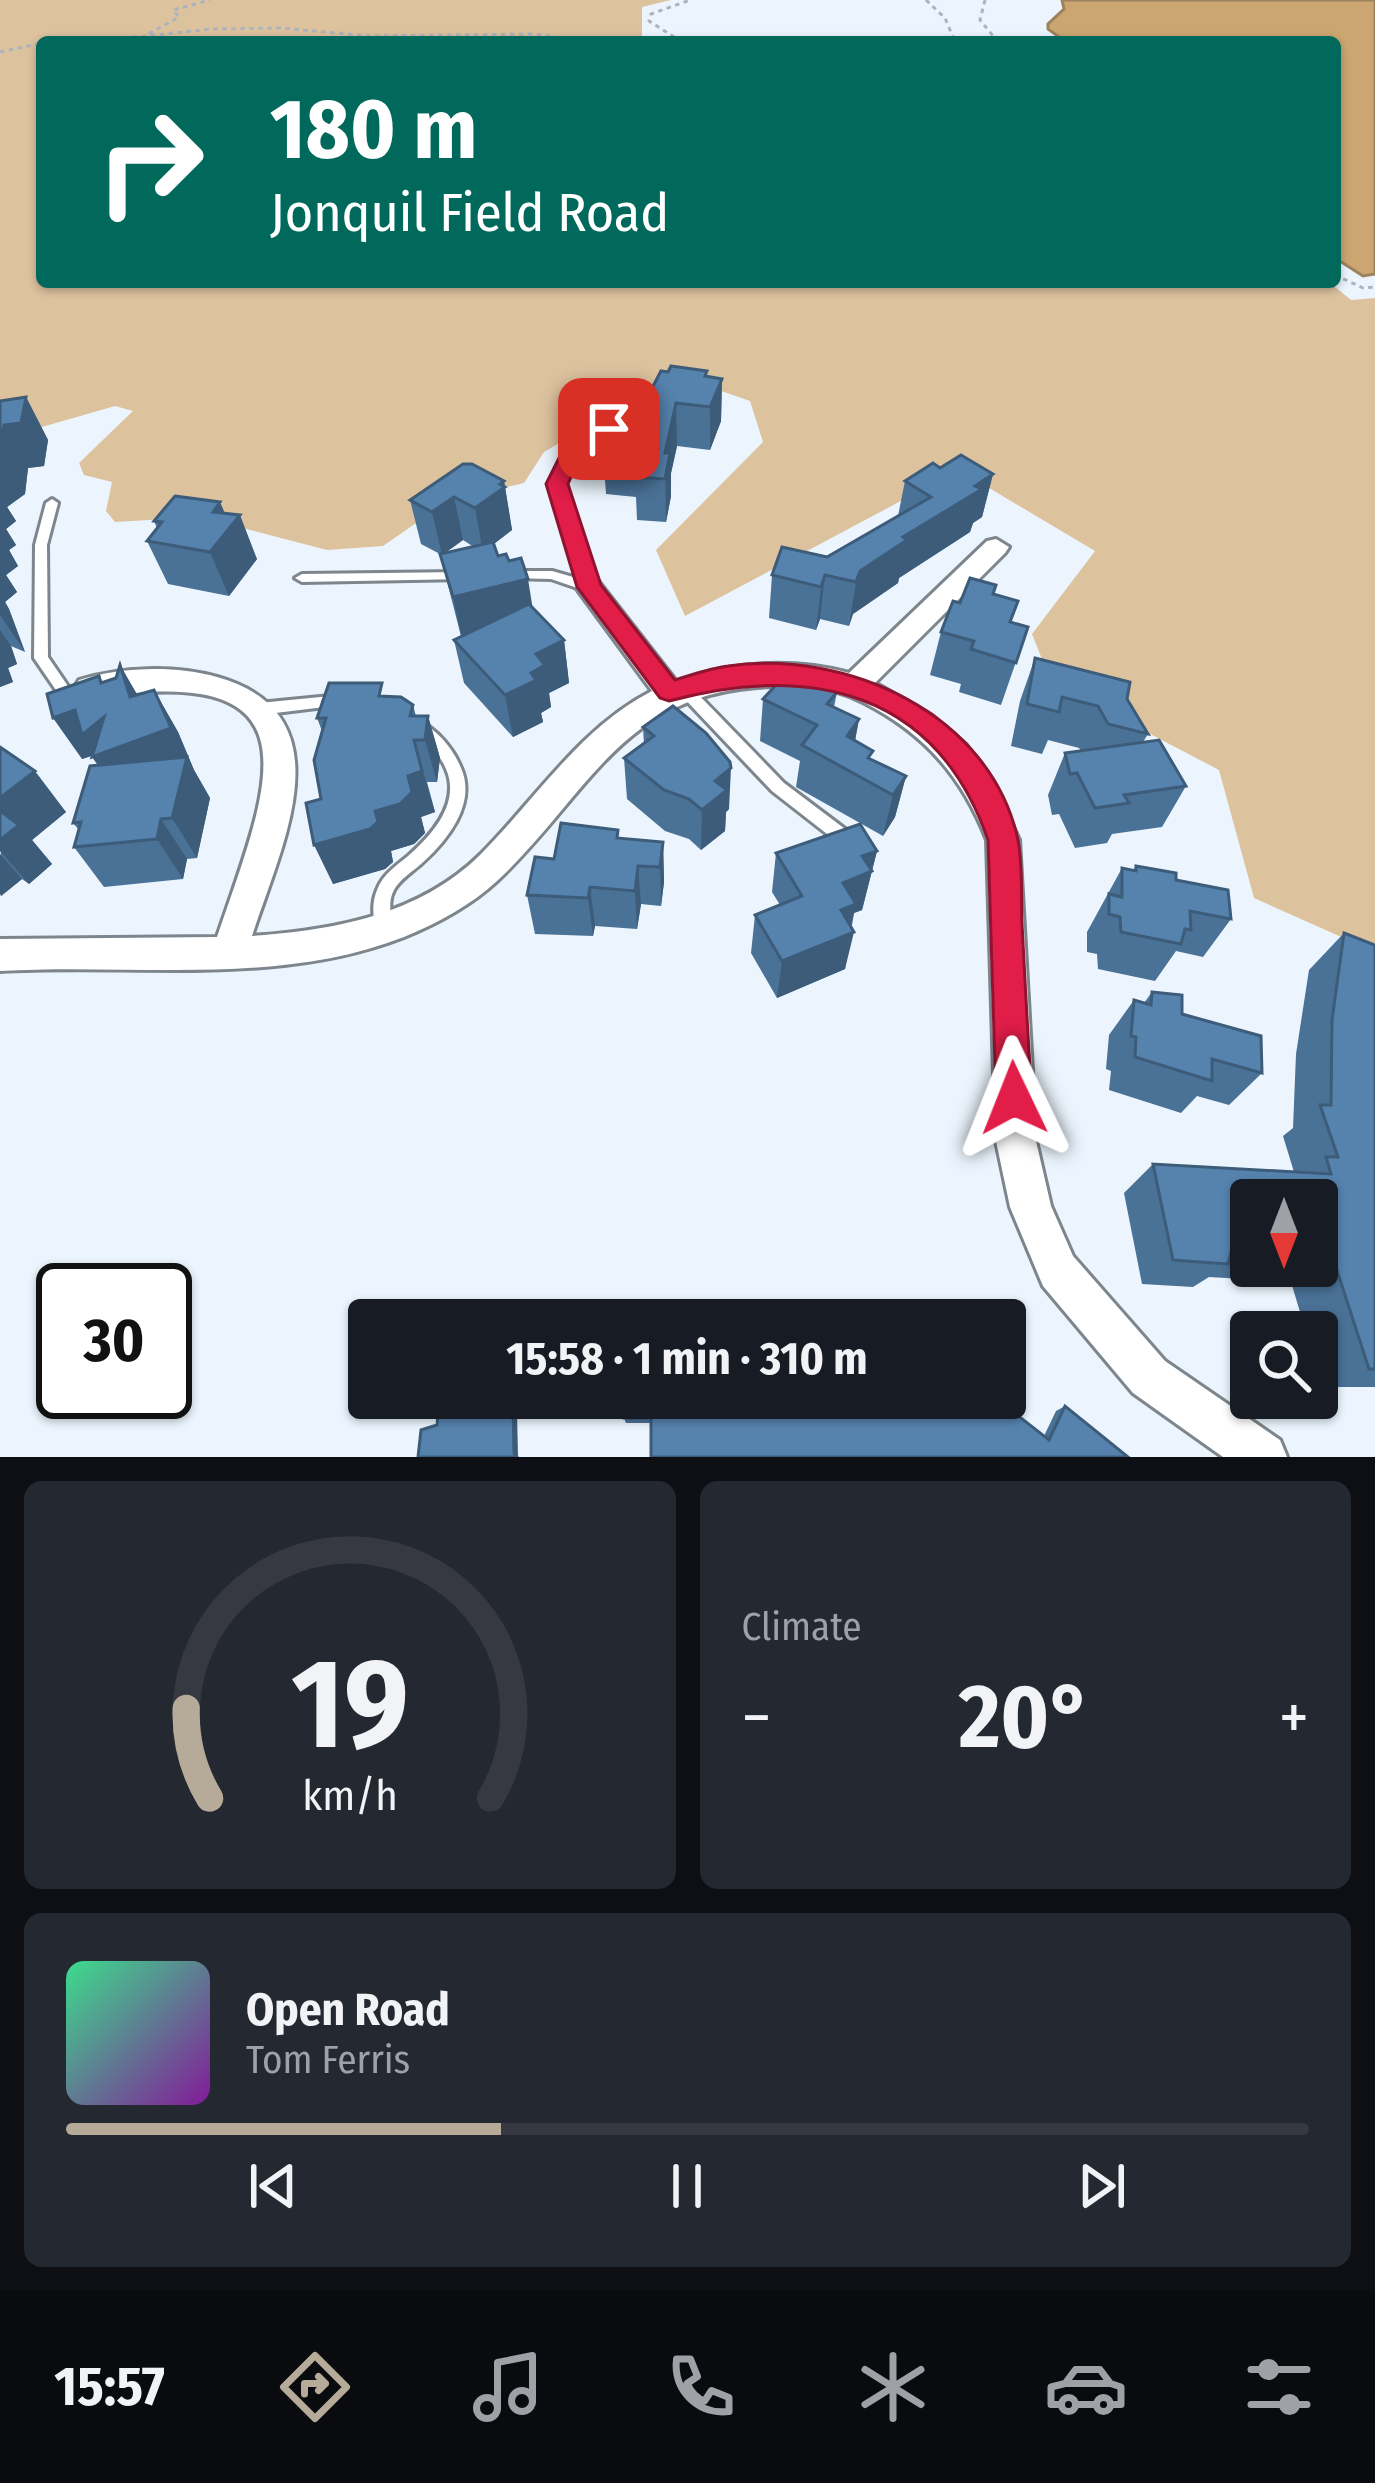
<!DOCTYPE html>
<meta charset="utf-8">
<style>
body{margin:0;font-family:"Fira Sans Condensed",sans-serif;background:#242831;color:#f1f3f6;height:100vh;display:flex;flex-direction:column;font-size:45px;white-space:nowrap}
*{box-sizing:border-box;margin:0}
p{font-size:39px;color:#9ea1a6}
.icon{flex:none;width:66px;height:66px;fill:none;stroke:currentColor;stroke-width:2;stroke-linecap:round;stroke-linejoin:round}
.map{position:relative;height:1457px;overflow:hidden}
.details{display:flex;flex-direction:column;gap:24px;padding:24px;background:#0d0f14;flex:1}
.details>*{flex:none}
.guide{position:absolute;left:36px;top:36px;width:1305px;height:252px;border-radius:12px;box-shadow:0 3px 9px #0004;background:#00695c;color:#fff;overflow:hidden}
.needle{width:78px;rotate:180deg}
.tools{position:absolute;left:1230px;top:1179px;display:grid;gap:24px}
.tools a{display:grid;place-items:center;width:108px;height:108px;border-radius:12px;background:#171b24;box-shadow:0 3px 9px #0004;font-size:60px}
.speed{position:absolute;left:36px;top:1263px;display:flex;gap:24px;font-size:60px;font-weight:700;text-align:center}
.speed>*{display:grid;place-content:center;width:156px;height:156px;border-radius:50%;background:#171b24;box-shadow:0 3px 9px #0004;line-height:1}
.speed .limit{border:6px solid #111;border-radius:18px;background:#fff;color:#111}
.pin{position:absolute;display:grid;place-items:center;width:102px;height:102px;color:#fff;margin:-51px;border-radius:24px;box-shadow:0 6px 18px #0006}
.me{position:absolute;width:132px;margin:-66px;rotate:358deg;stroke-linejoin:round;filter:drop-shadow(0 0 9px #0008)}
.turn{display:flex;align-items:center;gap:42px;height:252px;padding:0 36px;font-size:54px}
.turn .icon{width:156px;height:156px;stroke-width:2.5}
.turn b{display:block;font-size:84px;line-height:102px}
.big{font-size:90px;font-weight:700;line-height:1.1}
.details .widget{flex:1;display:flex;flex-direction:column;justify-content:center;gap:18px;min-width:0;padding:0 42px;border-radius:18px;background:#242831}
.details .dial{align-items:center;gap:0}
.dial svg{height:312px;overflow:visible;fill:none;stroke:#363941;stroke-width:7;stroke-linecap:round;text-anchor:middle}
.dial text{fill:#f1f3f6;stroke:none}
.song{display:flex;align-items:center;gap:36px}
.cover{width:144px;height:144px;border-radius:18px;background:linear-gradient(135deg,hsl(150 70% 55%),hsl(290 70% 35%))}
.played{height:12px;border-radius:6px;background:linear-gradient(90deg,#b6aa98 35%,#363941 35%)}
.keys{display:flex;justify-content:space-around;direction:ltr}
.heat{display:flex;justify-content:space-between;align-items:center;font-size:66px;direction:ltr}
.details .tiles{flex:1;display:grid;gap:24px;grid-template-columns:1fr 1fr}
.widget:last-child{grid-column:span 2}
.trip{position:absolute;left:348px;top:1299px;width:678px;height:120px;border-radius:12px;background:#171b24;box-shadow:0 3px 9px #0004;font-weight:700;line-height:120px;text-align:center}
.tabs{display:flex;height:192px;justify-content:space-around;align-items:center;background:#090b0e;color:#9ea1a6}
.tabs .icon{width:84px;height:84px}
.tabs .active{color:#b6aa98}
.tabs b{font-size:54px;color:#f1f3f6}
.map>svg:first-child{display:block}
</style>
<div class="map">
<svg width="1375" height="1457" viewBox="0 0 1375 1457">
<rect width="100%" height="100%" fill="#ecf5fe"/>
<polygon fill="#ddc29e" points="0,0 671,0 642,7 642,36 663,42 42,42 42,282 1329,282 1351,300 1375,298 1375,952 1254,898 1219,770 1051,682 1032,634 1095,551 959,470 685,616 656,550 763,442 750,401 675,375 544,452 524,483 448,501 383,546 327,550 200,517 115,522 106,511 112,482 84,475 79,463 133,411 115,406 0,439"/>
<polygon fill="#cca671" stroke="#9c825e" stroke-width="3" points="1062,0 1375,0 1375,274 1363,276 1335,258 1335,42 1066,42 1048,29 1048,24 1064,9"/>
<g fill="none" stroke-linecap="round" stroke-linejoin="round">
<defs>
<g id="lane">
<polygon points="635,406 639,407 639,411 572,465 563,484 596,587 594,590 589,592 551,579 504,578 502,575 504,572 509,571 552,571 580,579 551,484 563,460"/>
<polygon points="52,499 58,503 47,545 48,657 72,692 65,697 60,696 34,658 35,545 46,503"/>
<polygon points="461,572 468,576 466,579 302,582 295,578 302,574"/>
<polygon points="684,684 689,685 784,783 857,838 859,843 857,848 851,850 845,848 772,791 679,693 677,689"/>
<polygon points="341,695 348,700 341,705 259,715 252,709 259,703"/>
<path d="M418,720C437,730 453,748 461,768C477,804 447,841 421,864C412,872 400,879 394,890C386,904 394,921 390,935L384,938L378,935C373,921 371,904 377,890C383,874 396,866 408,856C432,835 461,803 446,769C439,751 422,740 411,726L413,722Z"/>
</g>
<path id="street" d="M996,539L1009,547L1005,553L875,683L931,715L966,745L993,783L1019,840L1036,1141L1051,1206L1073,1256L1165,1361L1280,1440L1287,1457H1223L1133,1393L1043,1286L1010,1207L996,1141L987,840C962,776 924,733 863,702C831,685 793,684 757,687C620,697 586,798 497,881C471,905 438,923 404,937C276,987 135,963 0,971V939L217,937C269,784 327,659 89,699L79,696L74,688L79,680C121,667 174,665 217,677C349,714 281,846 252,936C334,930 419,915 480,855C536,799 580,728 652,691L580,593L576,587L580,581H598L676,681C731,662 793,658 849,673L987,541Z"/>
</defs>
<use href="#lane" stroke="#7d858d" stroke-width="6"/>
<use href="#street" stroke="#7d858d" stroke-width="6"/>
<g stroke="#acb3ba" stroke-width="3" stroke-dasharray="4.5 4.5" stroke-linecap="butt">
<polyline points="926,0 945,18 955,42"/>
<polyline points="985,0 980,20 998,42"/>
<polyline points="141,38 179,17 173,10 210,0"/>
<polyline points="88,42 212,29 281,28 369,36 535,34 590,42"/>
<polyline points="682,42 649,21 651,14 690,0"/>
<polyline points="0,52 42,43"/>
<polyline points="1335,275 1363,288 1375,287"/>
</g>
<use href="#lane" fill="#fff" fill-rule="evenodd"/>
<use href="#street" fill="#fff" fill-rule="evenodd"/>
</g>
<g fill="#4a7196" fill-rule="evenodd">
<polygon points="707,371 707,377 722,379 721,421 710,450 677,446 671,473 671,496 666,522 637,520 636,497 606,494 603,451 638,415"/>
<polygon points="26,397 48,440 44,466 28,468 25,494 7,507 16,521 6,529 16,545 9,550 18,566 6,575 17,592 5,602 9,609 25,652 11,646 17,664 8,668 13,682 0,687 0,401"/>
<polygon points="940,468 993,474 982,517 973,523 970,532 899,578 898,583 853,614 849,626 820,619 816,630 769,618 772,575 827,557 898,516 905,481"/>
<path d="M504,481L512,530L494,544L498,556L533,608L564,640L569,683L549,693L551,707L541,713L543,722L513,737L464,683L454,640L461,636L440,554L421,544L410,500ZM463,540L474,547L445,553Z"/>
<polygon points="225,513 257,559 229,596 168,584 147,541 157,528 154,521"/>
<polygon points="993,594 1011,622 1028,627 1001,705 959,692 961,684 930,675 941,632 960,603"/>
<polygon points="1035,658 1127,699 1148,734 1143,742 1186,786 1162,827 1112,834 1107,843 1075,848 1059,814 1052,815 1048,795 1065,753 1081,751 1079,748 1048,740 1042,754 1011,746 1020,701"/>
<polygon points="120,665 137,695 154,690 178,732 194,770 210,798 197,858 187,859 183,879 104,887 74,847 79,830 73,823 98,765 93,755 82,759 99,676 103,682 116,678"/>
<polygon points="837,692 834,707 859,719 855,741 872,760 906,776 895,817 883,836 796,787 800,761 760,741 763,699"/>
<polygon points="386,696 413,705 416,716 428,716 440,758 437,782 427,782 435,812 421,817 425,833 414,844 391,851 393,862 385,869 333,884 321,799 322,731 317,718"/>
<polygon points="673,706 729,809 726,812 725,831 701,850 689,839 665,831 627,799 624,758 644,744 643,727"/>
<polygon points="0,747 66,812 32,840 52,864 29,884 22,879 1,896"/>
<polygon points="619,839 663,842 664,882 661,906 641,904 637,929 595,926 593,936 535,934 527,895 554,859"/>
<polygon points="877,851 862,910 854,913 845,969 777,998 751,953 755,915 780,905 772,892 776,853"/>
<polygon points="1136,866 1176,880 1231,919 1203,957 1176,951 1155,981 1098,969 1097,954 1087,952 1087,932 1122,868 1133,870"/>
<path d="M1344,933L1375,945V1387H1323L1317,1368V1332H1306L1291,1282L1209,1277L1193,1287L1142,1284L1124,1193L1153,1164L1294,1172L1283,1136L1293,1128L1296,1054L1309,970ZM1251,1200H1317V1266H1251Z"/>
<polygon points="1152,992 1262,1073 1229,1105 1197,1096 1181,1113 1109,1090 1111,1071 1106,1069 1109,1035 1134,1000 1144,1003"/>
<polygon points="934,1398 999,1398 998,1400 1044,1436 1056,1411 1065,1406 1128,1457 651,1423 626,1423 624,1418 928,1409"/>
</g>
<g fill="#3c5c7a">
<polygon points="722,379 721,421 710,450 710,407"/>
<polygon points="26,397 48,440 44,466 28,468 25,494 7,507 16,521 6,529 16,545 9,550 18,566 6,575 17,592 5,602 9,609 25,652 0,615 0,448 4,425"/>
<polygon points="676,403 677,446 671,473 671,496 666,522 665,453"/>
<polygon points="993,474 982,517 973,523 970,532 899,578 898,583 853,614 849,626 856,582 860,571 903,537"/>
<polygon points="504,481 512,530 483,552 475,508"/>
<polygon points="454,497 463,540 442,555 432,512"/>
<polygon points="220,502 231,527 240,515 257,559 229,596 210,552 213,512"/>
<polygon points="825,575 820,619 816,630 821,587"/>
<polygon points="528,579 535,623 462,640 453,597"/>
<polygon points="0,630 11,646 17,664 8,668 13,682 0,687"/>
<polygon points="564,640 569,683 549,693 551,707 541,713 543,722 513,737 505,695 531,673 536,654"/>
<polygon points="120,665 145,708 154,690 178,732 194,770 210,798 197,858 172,818 121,798 92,757 95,755 82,759 53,718 75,710 104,717 130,697"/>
<polygon points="428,716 440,758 437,782 425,740"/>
<polygon points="859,719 851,761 847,736"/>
<polygon points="414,740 435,812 421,817 425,833 414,844 391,851 393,862 385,869 333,884 314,845 375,811 408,776"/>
<polygon points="731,768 729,809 726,812 725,831 701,850 702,810 715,781"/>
<polygon points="35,771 66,812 32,840 52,864 29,884 0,851 0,798"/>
<polygon points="906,776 895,817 883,836 893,795"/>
<polygon points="161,819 187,859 183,879 157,839"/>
<polygon points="663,842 664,882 661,906 660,867"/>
<polygon points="877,851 862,910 854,913 849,934 854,932 845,969 777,998 782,961 862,856"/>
<polygon points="0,854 22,879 1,896 0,894"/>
<polygon points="638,866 641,904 637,929 635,891"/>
<polygon points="590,887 595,926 593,936 588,898"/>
<polygon points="513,1404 517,1410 518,1457 514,1453"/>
</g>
<g fill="#5683ae" stroke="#3c5c7a" stroke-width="3">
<polygon points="671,366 707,371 705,376 722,379 710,407 676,403 665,453 670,453 665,479 635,477 641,454 603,451 616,413 638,415 661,371 668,372"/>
<polygon points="26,397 21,423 4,425 0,448 0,401"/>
<polygon points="961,455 993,474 975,486 982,489 903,537 907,540 860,571 856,582 825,575 821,587 772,575 782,547 827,557 931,497 905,481 933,463 940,468"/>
<polygon points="463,464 472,464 504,481 500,484 505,487 475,508 454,497 432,512 410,500"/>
<polygon points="175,496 220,502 213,512 240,515 210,552 147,541 162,522 154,521"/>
<polygon points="493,542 498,556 506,554 509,561 521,558 528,579 453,597 440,554"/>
<polygon points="970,578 996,585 993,594 1018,601 1010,622 1028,627 1016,663 971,649 974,641 941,632 953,601 960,603"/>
<polygon points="529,604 564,640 536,654 545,665 531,673 536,680 505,695 454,640"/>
<polygon points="1035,658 1130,682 1127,699 1148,734 1108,724 1098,706 1062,697 1059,712 1027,704"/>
<polygon points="120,665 130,697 154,690 171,728 92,757 104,717 82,735 75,710 53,718 47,694 99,676 101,683 116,678"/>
<polygon points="790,670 837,692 827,704 859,719 847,736 873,751 868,758 906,776 893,795 802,745 817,725 763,699"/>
<polygon points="329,683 382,683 379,696 401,697 413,705 410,716 428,716 425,740 414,740 422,771 408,776 412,792 400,804 375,811 378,822 370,829 314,845 306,803 321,799 314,760 326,718 317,718"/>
<polygon points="673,706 706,733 730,762 731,768 715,781 727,790 702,810 689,799 664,790 624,758 654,736 643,727"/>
<polygon points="1159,740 1186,786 1124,795 1129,803 1095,808 1077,773 1070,774 1065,753"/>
<polygon points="0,747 35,771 0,798"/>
<polygon points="187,757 172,818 161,819 157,839 74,847 81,822 73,823 90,766"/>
<polygon points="0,811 19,825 0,840"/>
<polygon points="561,823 618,830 617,838 663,842 660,867 638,866 635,891 590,887 588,898 527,895 535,857 554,859"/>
<polygon points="860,824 877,851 862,856 872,871 843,883 856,904 841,910 854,932 782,961 755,915 802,896 776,853"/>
<polygon points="1136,866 1176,873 1176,880 1228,890 1231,919 1190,911 1191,930 1185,929 1181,944 1121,932 1120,917 1109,914 1109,894 1122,897 1122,868 1136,871"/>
<polygon points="1344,933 1375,945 1375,1369 1369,1369 1333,1258 1317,1257 1317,1200 1251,1200 1251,1253 1231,1252 1228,1264 1173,1260 1153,1164 1331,1174 1326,1157 1338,1157 1320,1105 1331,1105 1332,1020"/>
<polygon points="1152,992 1182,995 1182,1014 1261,1036 1262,1073 1212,1059 1212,1081 1135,1057 1136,1037 1131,1036 1134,1000 1151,1005"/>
<polygon points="837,1306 838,1320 792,1320 791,1307"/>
<polygon points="482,1398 492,1399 497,1405 513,1404 514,1453 517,1457 418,1457 421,1430 437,1425 438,1414 446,1414 459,1404 477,1406"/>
<polygon points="625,1398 926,1398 928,1414 937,1398 999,1398 998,1400 1049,1440 1065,1406 1128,1457 651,1457 651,1418 624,1418"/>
</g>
<path fill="#e11d48" stroke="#92132f" stroke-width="3" d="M609,422L619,429L576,466L568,484L601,585L675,680C692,675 711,668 728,666C847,649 991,714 1018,840C1023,866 1021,896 1022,923C1025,981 1028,1040 1032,1098L1026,1110L1014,1115L1002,1110L996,1098L988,840C936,690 810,663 669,701L660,698L577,587L546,484L559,458Z"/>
</svg>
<div class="tools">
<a><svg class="needle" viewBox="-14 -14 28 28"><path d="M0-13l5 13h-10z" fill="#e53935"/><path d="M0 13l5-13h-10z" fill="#9ea1a6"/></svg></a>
<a><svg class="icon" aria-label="search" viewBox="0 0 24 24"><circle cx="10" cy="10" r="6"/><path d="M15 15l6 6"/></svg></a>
</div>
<div class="speed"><div class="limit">30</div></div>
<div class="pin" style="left:609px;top:429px;background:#d93025"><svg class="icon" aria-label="arrive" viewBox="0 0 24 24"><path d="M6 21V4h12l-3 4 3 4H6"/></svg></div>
<svg class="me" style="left:1014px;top:1098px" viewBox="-20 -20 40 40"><path d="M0-17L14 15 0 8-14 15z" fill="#e11d48" stroke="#fff" stroke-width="4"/></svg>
<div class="trip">15:58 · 1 min · 310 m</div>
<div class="guide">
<div class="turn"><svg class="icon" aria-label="right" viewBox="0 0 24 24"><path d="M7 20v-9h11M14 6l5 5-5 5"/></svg><div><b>180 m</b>Jonquil Field Road</div></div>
</div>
</div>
<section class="details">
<div class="tiles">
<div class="widget dial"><svg viewBox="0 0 100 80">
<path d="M14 69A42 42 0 1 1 86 69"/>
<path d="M14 69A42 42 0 0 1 8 46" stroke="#b6aa98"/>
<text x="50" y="56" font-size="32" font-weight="700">19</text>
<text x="50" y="72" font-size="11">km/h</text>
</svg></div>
<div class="widget"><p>Climate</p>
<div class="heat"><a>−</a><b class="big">20°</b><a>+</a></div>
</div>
<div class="widget">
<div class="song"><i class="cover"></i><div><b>Open Road</b><p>Tom Ferris</p></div></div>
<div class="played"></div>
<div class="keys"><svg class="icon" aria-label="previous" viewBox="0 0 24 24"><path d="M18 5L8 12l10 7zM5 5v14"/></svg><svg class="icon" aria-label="pause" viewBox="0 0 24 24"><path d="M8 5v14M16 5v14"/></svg><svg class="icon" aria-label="next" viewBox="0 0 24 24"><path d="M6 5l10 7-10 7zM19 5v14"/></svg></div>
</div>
</div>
</section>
<nav class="tabs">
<b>15:57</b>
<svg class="icon active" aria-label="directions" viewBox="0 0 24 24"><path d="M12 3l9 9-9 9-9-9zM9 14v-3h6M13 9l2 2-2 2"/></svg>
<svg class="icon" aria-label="music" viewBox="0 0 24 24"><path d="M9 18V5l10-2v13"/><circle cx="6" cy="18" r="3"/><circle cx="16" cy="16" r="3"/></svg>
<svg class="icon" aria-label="phone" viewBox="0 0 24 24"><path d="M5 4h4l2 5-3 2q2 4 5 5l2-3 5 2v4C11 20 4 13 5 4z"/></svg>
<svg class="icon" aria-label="climate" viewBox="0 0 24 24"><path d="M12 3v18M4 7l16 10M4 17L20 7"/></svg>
<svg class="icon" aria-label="car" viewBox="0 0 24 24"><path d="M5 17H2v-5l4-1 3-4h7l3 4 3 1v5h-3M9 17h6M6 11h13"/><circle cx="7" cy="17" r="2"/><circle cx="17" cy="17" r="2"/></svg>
<svg class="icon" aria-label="filters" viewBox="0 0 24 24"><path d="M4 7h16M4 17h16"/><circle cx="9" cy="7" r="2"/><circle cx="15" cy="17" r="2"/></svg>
</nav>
